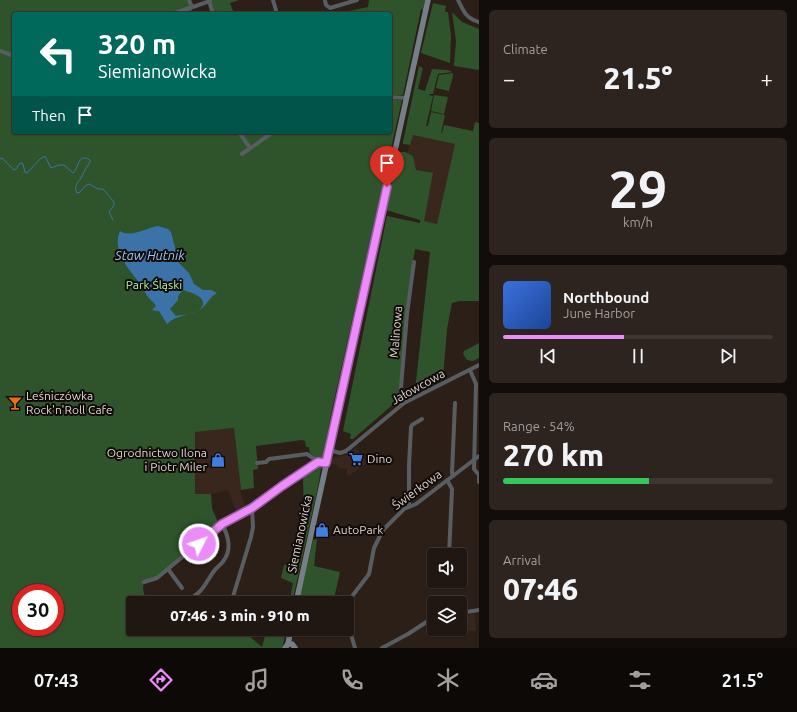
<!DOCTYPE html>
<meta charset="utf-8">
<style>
body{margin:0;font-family:Ubuntu,sans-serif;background:#2d2420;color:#f1f3f6;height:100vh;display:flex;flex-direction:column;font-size:15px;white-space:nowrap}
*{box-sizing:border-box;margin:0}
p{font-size:13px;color:#a29f9f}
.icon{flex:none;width:22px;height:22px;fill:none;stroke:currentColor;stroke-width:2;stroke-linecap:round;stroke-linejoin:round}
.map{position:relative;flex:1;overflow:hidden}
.drawer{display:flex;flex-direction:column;gap:10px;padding:10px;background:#120d0a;width:318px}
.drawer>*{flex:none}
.banner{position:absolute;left:12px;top:12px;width:380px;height:122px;border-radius:4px;box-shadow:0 1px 3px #0004,0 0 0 1px #3e3632;background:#00695c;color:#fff;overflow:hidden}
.fabs{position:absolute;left:427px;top:548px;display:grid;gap:8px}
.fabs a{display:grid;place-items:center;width:40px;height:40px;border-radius:4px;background:#211712;box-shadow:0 1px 3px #0004,0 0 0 1px #3e3632;font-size:20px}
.speed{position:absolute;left:12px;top:584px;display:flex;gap:8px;font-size:20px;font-weight:700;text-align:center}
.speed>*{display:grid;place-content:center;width:52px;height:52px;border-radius:50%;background:#211712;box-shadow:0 1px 3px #0004,0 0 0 1px #3e3632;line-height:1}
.speed .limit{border:6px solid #d22;background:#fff;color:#111}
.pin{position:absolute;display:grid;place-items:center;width:34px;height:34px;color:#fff;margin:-41px -17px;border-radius:50% 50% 50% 0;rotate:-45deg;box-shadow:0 0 4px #0007}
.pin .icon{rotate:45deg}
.me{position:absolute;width:44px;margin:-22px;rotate:49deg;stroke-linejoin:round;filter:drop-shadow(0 0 3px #0008)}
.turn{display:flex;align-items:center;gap:14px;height:84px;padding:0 20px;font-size:18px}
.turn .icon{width:52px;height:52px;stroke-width:2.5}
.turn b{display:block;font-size:28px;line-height:34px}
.then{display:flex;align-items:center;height:38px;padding:0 20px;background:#0003;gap:8px;font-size:15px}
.big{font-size:30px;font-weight:800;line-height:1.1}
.drawer .card{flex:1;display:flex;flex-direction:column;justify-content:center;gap:6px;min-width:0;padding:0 14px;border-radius:6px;background:#2d2420}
.drawer .dial{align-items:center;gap:0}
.dial b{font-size:52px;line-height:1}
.song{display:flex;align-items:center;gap:12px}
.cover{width:48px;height:48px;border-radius:6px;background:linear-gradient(135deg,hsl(220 70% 55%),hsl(220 70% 35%))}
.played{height:4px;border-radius:2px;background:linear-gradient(90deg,#ec8cfa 45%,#3e3632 45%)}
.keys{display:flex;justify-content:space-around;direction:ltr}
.heat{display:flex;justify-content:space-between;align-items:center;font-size:22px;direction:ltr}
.charge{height:6px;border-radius:3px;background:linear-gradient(90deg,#34c759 54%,#3e3632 0)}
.trip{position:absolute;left:126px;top:596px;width:228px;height:40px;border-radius:4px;background:#211712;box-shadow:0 1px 3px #0004,0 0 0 1px #3e3632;font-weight:800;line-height:40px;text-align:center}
.dock{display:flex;height:64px;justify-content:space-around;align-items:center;background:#0d0907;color:#a29f9f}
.dock .icon{width:28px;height:28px}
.dock .active{color:#ec8cfa}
.dock b{font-size:18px;color:#f1f3f6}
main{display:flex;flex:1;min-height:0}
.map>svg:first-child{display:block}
</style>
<main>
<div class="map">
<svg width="479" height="648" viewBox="0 0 479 648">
<rect width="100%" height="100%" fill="#2c1f18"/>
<g fill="#39271e">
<polygon points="413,135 455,144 437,224 423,221 433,174 416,170 413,156 407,154"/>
<polygon points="234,428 241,494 246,509 237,514 228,490 211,494 195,494 195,432"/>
<polygon points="356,448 367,463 347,477 347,469 338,468 338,465 330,464 331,459 347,455"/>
<polygon points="474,614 476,630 463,632 449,631 449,629 460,629 460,616"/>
</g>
<g fill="#2f542c" fill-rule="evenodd">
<path d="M0,0H188L193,14H14V132H238L250,149L276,132H390V99L402,100L331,414L323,457L318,459L310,453L309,447H306L305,441L302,440L256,446L258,469L253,470L254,488L241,490L234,428L195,432V494H211L212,508L219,525L157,577L144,581L143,589L146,603H133V629H158L160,633L164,629H241L262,647L267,629H287L282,648H0ZM21,593H55V627H21Z"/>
<polygon points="211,0 239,0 230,3 234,14 213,14"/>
<polygon points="369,0 425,0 423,10 421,9 403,95 390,95 390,14 335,14 368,7"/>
<polygon points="433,3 446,6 445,12 448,12 451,36 450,63 421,53"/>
<polygon points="452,12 462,22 479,29 479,70 454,66 456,41"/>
<polygon points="419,66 423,68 418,89 425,91 432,69 448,70 452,72 438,74 433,94 429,94 429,95 433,96 426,126 428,126 431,112 445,115 441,133 442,133 444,125 473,131 475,122 479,123 479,301 459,301 452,303 447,329 443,378 415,391 430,252 415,249 410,281 398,400 353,439 350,439 351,434 343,431 387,216 420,223 420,220 386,210 399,152 405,152 413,156 416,170 433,173 424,221 437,224 455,144 413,135 410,145 403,144 403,142"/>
<polygon points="453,73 453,76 449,91 436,88 439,75"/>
<polygon points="434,95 448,97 444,114 431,111"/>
<polygon points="240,132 270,132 249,146"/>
<polygon points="479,343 479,358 473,361 467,360 463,354 464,351 466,350 467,351 466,350"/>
<polygon points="318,464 321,468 318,487 292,603 274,603 276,596 290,599 293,583 281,578 284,565 297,564 304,533 303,473 309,469 311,471 316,468 315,466"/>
<polygon points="317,539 314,566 340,572 333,603 298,603 313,540"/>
</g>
<path fill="#3b73a9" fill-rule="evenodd" d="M158,226L168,229L171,232L179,263L189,273L194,284L203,290H211L217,293C209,297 207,306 199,310C188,316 176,315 167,324L159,311L152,310L156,306C154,302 150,300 148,297C145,294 144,289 142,286C131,272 111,251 120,231C131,238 146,228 158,226ZM183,290C190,292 211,298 200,309C195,314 183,315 176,316L170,309L178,300V296Z"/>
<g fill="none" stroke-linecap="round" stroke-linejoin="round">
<path stroke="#3b73a9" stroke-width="1" d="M0,159L2,158L14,170L16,169L20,163L23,164L25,172L27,173L40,159L45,156L51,168L59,165H64L73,173C79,168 78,152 90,160V162C87,167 84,171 82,176C79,182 75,183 76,191L77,193L80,192L85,186L89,184L98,189H103L114,202V205L109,212L113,220"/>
<g stroke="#585d62" stroke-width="4">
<polyline points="189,0 192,7"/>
<polyline points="273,0 277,14"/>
<polyline points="325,0 326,5 330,8 357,0"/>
<path d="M458,0C464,11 465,18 479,22"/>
<polyline points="209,1 213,14"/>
<polyline points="172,14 210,1"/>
<polyline points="0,51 14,56"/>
<polyline points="390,97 407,98"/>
<polyline points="239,132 250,148"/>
<polyline points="242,154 273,132"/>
<polyline points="470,370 476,384 474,469 479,475 479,482"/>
<polyline points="404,403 401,398 401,387 407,314 414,262"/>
<polyline points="329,450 340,453 346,451 404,403 479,365"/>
<polyline points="257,463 266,462 269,459 307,454 316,460 318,462"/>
<polyline points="453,476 452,473 455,403"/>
<polyline points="447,480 452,489 449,555"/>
<polyline points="409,506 409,465 411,427 412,425 422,419"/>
<polyline points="168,569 182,588"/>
<polyline points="144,582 157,578 222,524 252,508 282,486 318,462 326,463"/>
<path d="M190,599C205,589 204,585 214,571C217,567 222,564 224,560C232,549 228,535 222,524"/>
<polyline points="236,603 233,601 232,600 251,537 253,527 252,508"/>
<polyline points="460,613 479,610"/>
<polyline points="355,648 350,631 348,618 348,609 350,599 369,574 374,548 383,530 404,509 416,504 479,456"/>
<polyline points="382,648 408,634 434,617"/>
</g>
<g stroke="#757f87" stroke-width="5.5">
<polyline points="296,603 428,0"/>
<polyline points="288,644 292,644 295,648"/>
<polyline points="285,648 288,644 291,629"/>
</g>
</g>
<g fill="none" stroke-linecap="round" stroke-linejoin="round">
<defs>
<polyline id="route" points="199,544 222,524 252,508 282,486 318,462 326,463 387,187"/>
</defs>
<use href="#route" stroke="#995ba2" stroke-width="10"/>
<use href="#route" stroke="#ec8cfa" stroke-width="7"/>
</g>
<defs>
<symbol id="bar-bare" viewBox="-9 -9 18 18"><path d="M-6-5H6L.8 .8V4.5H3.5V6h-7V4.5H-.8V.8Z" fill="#e8710a" stroke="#100a08" stroke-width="2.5" paint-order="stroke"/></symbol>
<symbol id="supermarket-bare" viewBox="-9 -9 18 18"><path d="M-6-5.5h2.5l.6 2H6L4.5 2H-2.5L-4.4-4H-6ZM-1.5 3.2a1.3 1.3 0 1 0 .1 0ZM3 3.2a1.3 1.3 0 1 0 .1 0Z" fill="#3f7fe0" stroke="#100a08" stroke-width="2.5" paint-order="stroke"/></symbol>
<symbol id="shop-bare" viewBox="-9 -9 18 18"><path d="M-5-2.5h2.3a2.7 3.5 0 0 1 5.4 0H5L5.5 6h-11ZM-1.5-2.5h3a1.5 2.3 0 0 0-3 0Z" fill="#3f7fe0" stroke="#100a08" stroke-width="2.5" paint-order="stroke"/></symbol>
</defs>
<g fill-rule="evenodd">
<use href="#bar-bare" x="5" y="393" width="20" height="20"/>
<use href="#supermarket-bare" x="346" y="449" width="20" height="20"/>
<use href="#shop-bare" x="208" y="450" width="20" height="20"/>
<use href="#shop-bare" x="312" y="520" width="20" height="20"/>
</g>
<g text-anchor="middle" stroke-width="4" stroke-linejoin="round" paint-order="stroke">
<g font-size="12" fill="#abf7a5" stroke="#100a08">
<text x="154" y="289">Park Śląski</text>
</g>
<g font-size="12" fill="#dfd6d1" stroke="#100a08">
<text transform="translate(396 332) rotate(-85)" y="4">Malinowa</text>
<text transform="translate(418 387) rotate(-29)" y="4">Jałowcowa</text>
<text transform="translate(417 490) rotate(-36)" y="4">Świerkowa</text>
<text transform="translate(300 534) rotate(-78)" y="4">Siemianowicka</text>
</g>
<g font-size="12" fill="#dfd6d1" stroke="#100a08" text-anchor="start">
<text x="26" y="400">Leśniczówka<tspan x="26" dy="14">Rock'n'Roll Cafe</tspan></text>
<text x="207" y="457" text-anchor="end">Ogrodnictwo Ilona<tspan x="207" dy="14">i Piotr Miler</tspan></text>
<text x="367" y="463">Dino</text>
<text x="333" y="534">AutoPark</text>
</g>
<g font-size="13" font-style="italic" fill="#99c5f2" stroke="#100a08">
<text x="150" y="260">Staw Hutnik</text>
</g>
</g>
</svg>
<div class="fabs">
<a><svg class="icon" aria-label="sound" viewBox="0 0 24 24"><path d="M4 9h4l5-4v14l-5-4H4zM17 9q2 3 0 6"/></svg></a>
<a><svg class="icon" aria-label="layers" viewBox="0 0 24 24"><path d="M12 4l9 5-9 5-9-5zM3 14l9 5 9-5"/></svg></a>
</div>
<div class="speed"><div class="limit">30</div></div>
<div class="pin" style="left:387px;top:187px;background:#d93025"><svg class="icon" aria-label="arrive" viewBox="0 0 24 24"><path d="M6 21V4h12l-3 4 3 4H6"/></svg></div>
<svg class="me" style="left:199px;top:544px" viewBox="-20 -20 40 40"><circle r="17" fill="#ec8cfa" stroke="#fff" stroke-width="3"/><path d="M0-11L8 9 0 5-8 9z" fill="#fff"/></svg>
<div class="trip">07:46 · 3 min · 910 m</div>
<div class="banner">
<div class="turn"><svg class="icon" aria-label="left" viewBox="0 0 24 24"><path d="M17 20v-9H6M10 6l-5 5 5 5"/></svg><div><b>320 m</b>Siemianowicka</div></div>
<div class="then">Then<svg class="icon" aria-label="arrive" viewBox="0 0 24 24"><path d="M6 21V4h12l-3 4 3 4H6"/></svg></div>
</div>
</div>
<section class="drawer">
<div class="card"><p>Climate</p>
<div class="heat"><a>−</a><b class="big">21.5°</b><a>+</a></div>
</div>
<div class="card dial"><b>29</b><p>km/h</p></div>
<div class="card">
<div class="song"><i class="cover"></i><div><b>Northbound</b><p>June Harbor</p></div></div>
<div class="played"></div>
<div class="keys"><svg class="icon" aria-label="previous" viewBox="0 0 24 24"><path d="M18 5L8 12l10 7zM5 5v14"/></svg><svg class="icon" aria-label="pause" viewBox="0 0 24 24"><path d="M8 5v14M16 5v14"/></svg><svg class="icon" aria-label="next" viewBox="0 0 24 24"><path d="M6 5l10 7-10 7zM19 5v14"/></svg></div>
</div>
<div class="card"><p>Range · 54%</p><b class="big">270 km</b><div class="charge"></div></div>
<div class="card"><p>Arrival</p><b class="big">07:46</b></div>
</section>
</main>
<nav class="dock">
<b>07:43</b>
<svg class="icon active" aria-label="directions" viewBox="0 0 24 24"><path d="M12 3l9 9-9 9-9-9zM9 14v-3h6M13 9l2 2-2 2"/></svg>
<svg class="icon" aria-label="music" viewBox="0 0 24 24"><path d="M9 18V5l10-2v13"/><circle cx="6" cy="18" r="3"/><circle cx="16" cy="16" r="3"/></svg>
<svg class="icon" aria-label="phone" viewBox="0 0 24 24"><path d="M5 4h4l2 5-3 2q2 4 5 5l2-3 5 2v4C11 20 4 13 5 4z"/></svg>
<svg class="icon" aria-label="climate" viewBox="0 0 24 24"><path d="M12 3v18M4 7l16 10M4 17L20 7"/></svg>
<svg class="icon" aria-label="car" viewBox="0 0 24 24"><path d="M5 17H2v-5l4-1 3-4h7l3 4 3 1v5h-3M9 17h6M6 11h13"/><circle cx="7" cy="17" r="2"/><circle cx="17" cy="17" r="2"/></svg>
<svg class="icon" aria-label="filters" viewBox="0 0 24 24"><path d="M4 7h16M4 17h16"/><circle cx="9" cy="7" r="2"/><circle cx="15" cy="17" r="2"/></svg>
<b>21.5°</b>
</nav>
